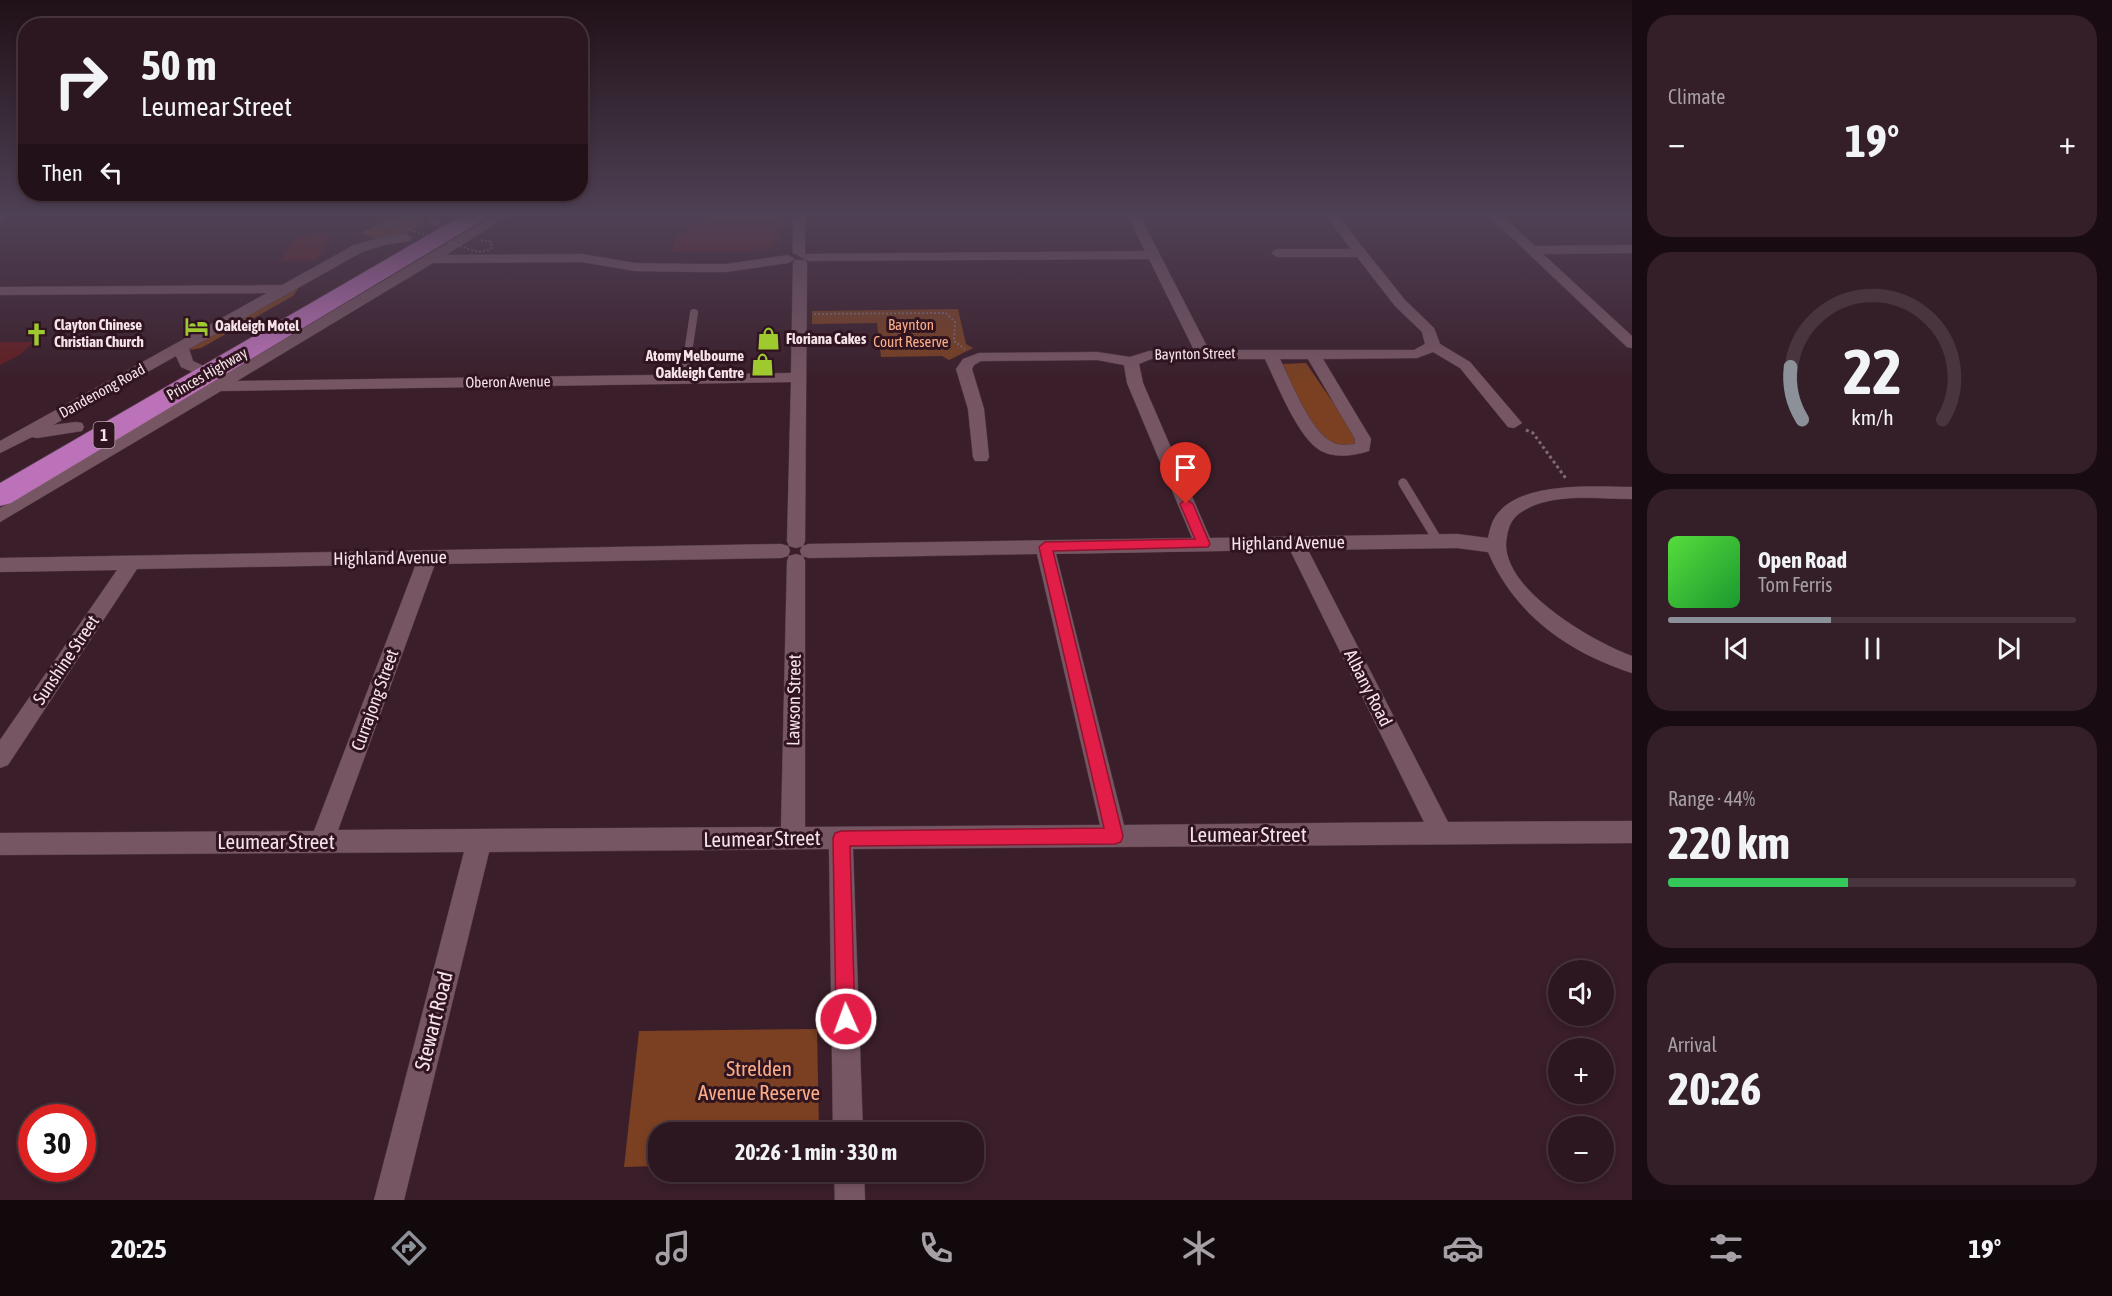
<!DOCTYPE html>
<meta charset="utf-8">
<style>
body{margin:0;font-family:"Asap Condensed",sans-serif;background:#341f29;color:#f1f3f6;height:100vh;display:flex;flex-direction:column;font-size:22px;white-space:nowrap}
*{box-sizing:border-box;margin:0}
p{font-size:20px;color:#a69fa5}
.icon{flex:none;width:33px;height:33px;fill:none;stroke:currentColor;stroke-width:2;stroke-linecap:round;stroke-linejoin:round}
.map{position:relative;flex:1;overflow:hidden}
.sheet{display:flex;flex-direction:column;gap:15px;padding:15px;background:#180c12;width:480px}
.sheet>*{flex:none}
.banner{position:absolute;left:18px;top:18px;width:570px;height:183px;border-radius:24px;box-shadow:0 3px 9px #0003,0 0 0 2px #48353e;background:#2c1620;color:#f1f3f6;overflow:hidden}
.tools{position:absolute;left:1548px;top:960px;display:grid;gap:12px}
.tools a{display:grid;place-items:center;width:66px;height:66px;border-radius:50%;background:#2c1620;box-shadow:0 3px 9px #0003,0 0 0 2px #48353e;font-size:30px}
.speed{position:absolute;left:18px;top:1104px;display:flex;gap:12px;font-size:30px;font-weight:700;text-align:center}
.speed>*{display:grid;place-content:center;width:78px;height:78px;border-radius:50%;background:#2c1620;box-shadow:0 3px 9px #0003,0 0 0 2px #48353e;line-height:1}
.speed .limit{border:9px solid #d22;background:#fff;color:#111}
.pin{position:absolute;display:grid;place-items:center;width:51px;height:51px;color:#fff;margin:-62px -26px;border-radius:50% 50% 50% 0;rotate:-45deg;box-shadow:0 0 6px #0007}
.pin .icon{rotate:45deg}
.me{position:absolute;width:66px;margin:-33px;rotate:358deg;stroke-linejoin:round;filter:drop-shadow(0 0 4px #0008)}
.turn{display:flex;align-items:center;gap:21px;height:126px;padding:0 24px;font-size:27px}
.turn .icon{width:78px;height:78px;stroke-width:2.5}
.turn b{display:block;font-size:42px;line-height:51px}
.then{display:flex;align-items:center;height:57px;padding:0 24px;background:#0003;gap:12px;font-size:22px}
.big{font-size:45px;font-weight:700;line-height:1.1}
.sheet .widget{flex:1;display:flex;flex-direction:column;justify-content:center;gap:9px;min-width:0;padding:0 21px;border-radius:24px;background:#341f29}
.sheet .dial{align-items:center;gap:0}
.dial svg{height:156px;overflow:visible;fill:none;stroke:#48353e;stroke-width:7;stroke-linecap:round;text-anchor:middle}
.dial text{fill:#f1f3f6;stroke:none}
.song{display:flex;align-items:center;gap:18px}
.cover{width:72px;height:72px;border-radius:9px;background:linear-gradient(135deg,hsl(110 70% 55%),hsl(130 70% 35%))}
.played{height:6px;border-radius:3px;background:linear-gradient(90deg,#8c9099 40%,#48353e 40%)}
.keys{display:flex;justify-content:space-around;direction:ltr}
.heat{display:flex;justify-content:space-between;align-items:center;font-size:33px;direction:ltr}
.charge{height:9px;border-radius:4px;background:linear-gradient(90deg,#34c759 44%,#48353e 0)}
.trip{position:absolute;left:648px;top:1122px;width:336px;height:60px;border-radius:24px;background:#2c1620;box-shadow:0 3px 9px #0003,0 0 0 2px #48353e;font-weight:700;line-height:60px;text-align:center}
.menu{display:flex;height:96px;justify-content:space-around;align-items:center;background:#12090d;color:#a69fa5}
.menu .icon{width:42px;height:42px}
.menu .on{color:#8c9099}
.menu b{font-size:27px;color:#f1f3f6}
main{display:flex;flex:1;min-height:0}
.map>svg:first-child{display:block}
</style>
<main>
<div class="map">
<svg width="1632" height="1200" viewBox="0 0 1632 1200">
<rect width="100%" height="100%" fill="#3a1e2a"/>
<g fill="#7a4021">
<path d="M395,216H425C421,231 393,238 380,239C374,239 367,235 361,233Z"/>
<polygon points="300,286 293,296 201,348 190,350 192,346"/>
<polygon points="958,309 966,344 973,348 949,360 942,356 881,357 877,323 812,324 812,311"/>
<path d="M1306,363L1354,433L1356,443L1350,448C1341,446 1330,446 1323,438C1308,422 1290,385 1282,364Z"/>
<polygon points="817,1029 819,1132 658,1132 658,1166 624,1167 639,1031"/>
</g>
<g fill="#631d21">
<polygon points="711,216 780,216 779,241 774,241 773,246 769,246 769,248 748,251 672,252 676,233 688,233 689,224 707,224"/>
<polygon points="306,235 331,235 316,260 280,261 296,238"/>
<polygon points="0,342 34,342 21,354 0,365"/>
</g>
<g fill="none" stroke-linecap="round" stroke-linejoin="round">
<defs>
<polyline id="lane-far1" points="684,379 694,313"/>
<polyline id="lane" points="1403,483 1438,541"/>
<g id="street">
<polygon points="0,216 10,216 0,224"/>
<polygon points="427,216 439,216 441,222 435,226 431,225"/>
<polygon points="493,216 508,216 446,255 582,254 635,263 696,264 726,264 788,255 795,259 788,263 726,272 696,272 635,271 582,262 433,263 237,381 791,373 793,263 795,260 805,260 807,263 805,541 803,546 796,548 789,546 787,541 791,382 221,391 0,522 0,508"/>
<path d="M793,216H805V254L1145,251L1128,216H1140L1209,350H1414L1425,344L1422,332L1395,306L1357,257H1277L1271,253L1277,249H1351L1326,216H1338L1405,300L1434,328L1440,344L1470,362L1522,423L1514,428L1508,427L1460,368L1433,352L1417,358L1323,359L1371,439L1369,451C1353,456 1333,459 1318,449C1297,435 1276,382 1265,359H1151L1139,364L1143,383L1210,538L1457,534L1488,538C1490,529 1492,520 1498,513C1524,481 1595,487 1632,487V499C1599,499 1553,492 1523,511C1513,517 1509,524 1507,536C1495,586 1593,642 1632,656V673C1568,652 1515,615 1488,552L1457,548L1308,550L1448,822L1632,821V843L853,849L863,1132H833L829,849L489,852L404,1200H374L464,852L0,855V833L314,831L416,564L137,569L8,765L0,768V740L117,570L0,572V558L781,544L788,546L790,551L788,556L781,558L435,564L338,830L781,827L787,561L789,556L796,554L803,556L805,561V827L1100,825L1037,554L809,558L802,556L800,551L802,546L809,544L1192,538L1127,383L1124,365L1097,360L981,361L974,365L972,369L984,409L989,457L987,461H975L973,457L968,409L956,369L963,359L979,353L1097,352L1130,357L1149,351L1194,350L1149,259L808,261L793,253ZM1280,359H1308L1355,439V444C1347,445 1339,446 1332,442C1310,431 1291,381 1280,359ZM1290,550L1424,822L1124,825L1056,554Z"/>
<polygon points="1489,216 1502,216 1535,246 1632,245 1632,253 1543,254 1632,336 1632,348 1627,347"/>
<polygon points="406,234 412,238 410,241 384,245 362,252 189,349 193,361 214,371 217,374 214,377 204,377 181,367 176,356 53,425 76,422 82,423 84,427 82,431 37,438 32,437 0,453 0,441 267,293 0,295 0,287 282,285 352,246 382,237"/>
<polygon points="834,1172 864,1172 865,1200 835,1200"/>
</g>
<polygon id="highway" points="461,216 486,216 483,220 11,503 0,506 0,483"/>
</defs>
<use href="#lane-far1" stroke="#533c46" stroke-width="8"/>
<use href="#lane" stroke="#533c46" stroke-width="10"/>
<use href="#street" stroke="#533c46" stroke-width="1"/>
<use href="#highway" stroke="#533c46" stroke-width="1"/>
<g stroke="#816872" stroke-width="2" stroke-dasharray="2 2" stroke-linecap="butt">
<polyline points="386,227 406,216"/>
<polyline points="379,228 397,220"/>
<polyline points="814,314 946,313 955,322 954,341 965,349"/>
</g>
<polyline stroke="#816872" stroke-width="3" stroke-dasharray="3 3" stroke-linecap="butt" points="1526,430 1533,433 1567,480"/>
<use href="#lane-far1" stroke="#775663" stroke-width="8"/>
<use href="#lane" stroke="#775663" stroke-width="9"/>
<use href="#street" fill="#775663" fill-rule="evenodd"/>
<use href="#highway" fill="#bb72b8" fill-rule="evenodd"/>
<polyline stroke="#816872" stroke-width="2" stroke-dasharray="2 2" stroke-linecap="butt" points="366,232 387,222 478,252 489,250 492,247 491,242 479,240"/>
</g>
<linearGradient id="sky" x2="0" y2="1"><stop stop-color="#201017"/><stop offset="0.56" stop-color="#4f4155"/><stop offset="1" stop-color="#4f4155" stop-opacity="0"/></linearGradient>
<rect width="1632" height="384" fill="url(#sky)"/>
<polygon fill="#e11d48" stroke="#92132f" stroke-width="1.5" points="1186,499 1193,504 1210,544 1208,547 1053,551 1123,836 1121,842 1115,844 850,846 855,1019 852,1026 846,1029 839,1026 836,1019 833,838 835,833 841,831 1104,828 1039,547 1045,542 1195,539 1180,504"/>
<defs>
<symbol id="hotel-bare" viewBox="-9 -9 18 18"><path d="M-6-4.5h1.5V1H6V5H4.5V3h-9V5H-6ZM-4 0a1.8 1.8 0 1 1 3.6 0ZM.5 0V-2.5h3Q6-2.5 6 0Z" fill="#9eca2f" stroke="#301520" stroke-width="2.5" paint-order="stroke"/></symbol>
<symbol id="church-bare" viewBox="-9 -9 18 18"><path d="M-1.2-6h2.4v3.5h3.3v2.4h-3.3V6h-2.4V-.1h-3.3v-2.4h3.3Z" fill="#9eca2f" stroke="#301520" stroke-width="2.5" paint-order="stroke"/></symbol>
<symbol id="shop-bare" viewBox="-9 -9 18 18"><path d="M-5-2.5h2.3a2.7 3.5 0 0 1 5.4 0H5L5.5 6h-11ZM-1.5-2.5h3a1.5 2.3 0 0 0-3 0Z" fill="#9eca2f" stroke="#301520" stroke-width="2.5" paint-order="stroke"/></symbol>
</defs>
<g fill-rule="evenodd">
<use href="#hotel-bare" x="180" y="310" width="33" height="33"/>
<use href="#church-bare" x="20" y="318" width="33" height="33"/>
<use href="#shop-bare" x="752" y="322" width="33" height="33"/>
<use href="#shop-bare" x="746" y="348" width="33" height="33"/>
</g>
<g text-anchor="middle" stroke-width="6" stroke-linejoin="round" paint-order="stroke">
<g font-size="15" font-weight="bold" fill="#f6e2e9" stroke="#301520" text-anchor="start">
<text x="54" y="330">Clayton Chinese<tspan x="54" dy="17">Christian Church</tspan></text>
<text x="215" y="331">Oakleigh Motel</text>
<text x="786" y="344">Floriana Cakes</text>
<text x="744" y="361" text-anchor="end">Atomy Melbourne<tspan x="744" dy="17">Oakleigh Centre</tspan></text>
</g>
<g font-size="15" fill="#faad88" stroke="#301520">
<text x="911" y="330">Baynton<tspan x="911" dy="17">Court Reserve</tspan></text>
</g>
<g font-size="15" fill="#f6e2e9" stroke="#301520">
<text transform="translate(1195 354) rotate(-1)" y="5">Baynton Street</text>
<text transform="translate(207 374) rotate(-30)" y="5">Princes Highway</text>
<text transform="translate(508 382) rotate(-1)" y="5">Oberon Avenue</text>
<text transform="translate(102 391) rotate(-29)" y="5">Dandenong Road</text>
</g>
<rect fill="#301520" stroke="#bba4ad" stroke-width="1.5" x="93.5" y="422" width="21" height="26" rx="4.5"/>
<g font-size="16" font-weight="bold" fill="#f6e2e9">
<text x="104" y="441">1</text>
</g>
<g font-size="18" fill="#f6e2e9" stroke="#301520">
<text transform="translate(1288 543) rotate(-1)" y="6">Highland Avenue</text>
<text transform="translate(390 558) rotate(-1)" y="6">Highland Avenue</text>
<text transform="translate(66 660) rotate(-56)" y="6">Sunshine Street</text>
<text transform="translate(1368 688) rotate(63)" y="6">Albany Road</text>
<text transform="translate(375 700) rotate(-70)" y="6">Currajong Street</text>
<text transform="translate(794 700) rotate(-89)" y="6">Lawson Street</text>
</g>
<g font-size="21" fill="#f6e2e9" stroke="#301520">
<text x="1248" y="842">Leumear Street</text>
<text transform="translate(762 839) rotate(-1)" y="7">Leumear Street</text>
<text x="276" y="849">Leumear Street</text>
<text transform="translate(434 1021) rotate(-76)" y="7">Stewart Road</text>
</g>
<g font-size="21" fill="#faad88" stroke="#301520">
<text x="759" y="1076">Strelden<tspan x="759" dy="24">Avenue Reserve</tspan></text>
</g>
</g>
</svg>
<div class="tools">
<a><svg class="icon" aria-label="sound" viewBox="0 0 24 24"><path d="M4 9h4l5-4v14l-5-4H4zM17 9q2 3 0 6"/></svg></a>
<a>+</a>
<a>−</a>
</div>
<div class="speed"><div class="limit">30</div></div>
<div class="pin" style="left:1186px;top:504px;background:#d93025"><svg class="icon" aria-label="arrive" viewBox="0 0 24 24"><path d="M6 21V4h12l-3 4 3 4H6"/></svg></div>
<svg class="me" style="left:846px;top:1019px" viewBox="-20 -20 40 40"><circle r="17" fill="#e11d48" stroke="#fff" stroke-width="3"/><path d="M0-11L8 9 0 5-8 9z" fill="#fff"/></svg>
<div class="trip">20:26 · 1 min · 330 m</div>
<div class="banner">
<div class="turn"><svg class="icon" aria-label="right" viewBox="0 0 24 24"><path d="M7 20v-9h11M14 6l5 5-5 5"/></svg><div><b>50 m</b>Leumear Street</div></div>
<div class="then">Then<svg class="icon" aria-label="left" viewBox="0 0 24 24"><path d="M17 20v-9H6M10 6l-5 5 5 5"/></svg></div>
</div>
</div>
<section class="sheet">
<div class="widget"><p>Climate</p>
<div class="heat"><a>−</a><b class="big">19°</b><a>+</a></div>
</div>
<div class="widget dial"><svg viewBox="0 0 100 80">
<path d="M14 69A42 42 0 1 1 86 69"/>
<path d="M14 69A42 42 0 0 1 8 42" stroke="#8c9099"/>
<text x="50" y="56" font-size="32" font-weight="700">22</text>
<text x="50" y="72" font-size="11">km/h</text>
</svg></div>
<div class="widget">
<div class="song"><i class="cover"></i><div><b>Open Road</b><p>Tom Ferris</p></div></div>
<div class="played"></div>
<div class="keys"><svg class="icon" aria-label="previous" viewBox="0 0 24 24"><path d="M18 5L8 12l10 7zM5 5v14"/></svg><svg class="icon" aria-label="pause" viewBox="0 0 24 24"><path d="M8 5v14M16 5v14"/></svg><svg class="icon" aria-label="next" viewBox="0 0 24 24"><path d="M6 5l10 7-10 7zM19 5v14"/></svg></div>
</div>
<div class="widget"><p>Range · 44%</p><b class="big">220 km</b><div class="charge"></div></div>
<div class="widget"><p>Arrival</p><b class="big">20:26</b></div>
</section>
</main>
<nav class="menu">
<b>20:25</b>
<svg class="icon on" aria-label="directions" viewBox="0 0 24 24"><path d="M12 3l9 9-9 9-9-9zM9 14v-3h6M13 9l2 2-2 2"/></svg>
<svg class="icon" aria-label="music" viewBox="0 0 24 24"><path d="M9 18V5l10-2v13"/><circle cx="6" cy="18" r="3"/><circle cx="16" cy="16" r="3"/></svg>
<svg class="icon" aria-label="phone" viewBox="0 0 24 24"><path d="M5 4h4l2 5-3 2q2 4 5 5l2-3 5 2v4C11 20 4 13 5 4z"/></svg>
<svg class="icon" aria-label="climate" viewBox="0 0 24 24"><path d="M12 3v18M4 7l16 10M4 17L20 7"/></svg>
<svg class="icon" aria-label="car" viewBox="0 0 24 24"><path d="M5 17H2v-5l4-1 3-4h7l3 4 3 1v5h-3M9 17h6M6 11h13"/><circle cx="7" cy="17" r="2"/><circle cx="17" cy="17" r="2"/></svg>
<svg class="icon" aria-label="filters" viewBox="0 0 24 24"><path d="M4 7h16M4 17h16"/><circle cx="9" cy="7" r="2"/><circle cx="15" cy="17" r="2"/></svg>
<b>19°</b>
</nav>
